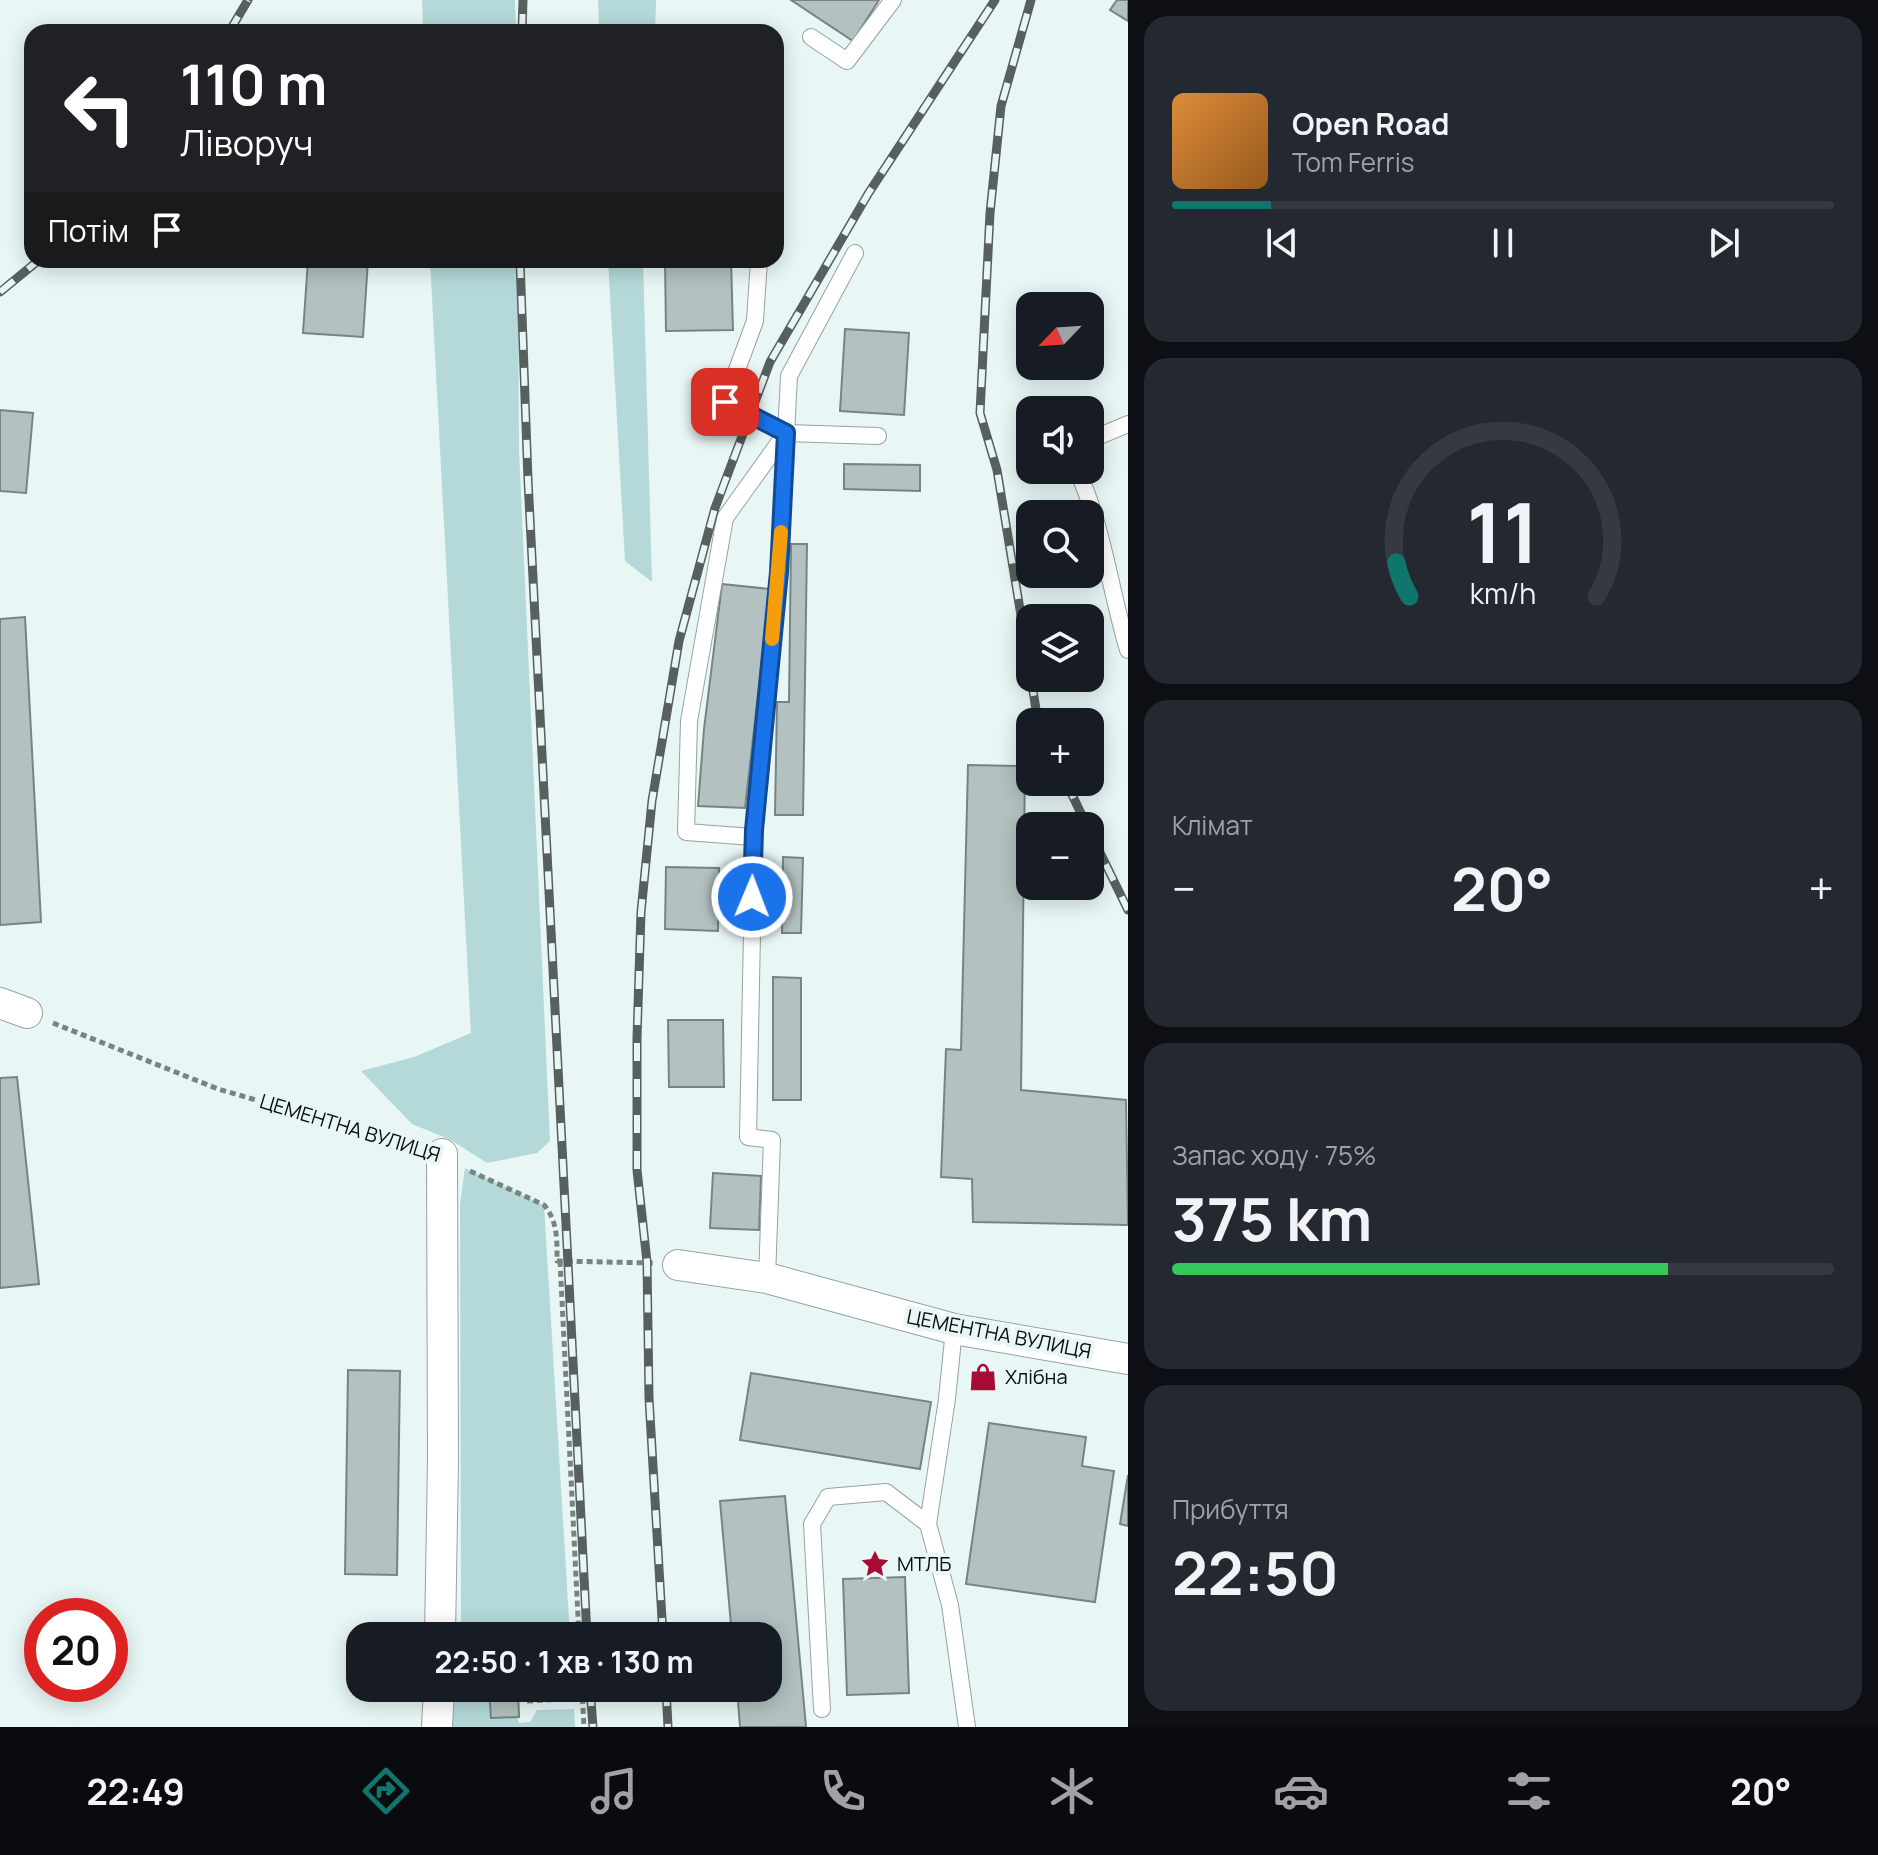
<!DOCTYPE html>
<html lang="uk">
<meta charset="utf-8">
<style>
body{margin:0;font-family:Manrope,sans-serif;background:#242831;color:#f1f3f6;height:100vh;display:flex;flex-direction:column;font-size:30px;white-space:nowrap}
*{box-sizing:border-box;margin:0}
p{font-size:26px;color:#9ea1a6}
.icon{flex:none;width:44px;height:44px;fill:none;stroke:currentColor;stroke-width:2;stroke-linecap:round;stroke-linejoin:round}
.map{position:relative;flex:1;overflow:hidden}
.side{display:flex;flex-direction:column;gap:16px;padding:16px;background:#0d0f14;width:750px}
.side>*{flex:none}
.top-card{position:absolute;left:24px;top:24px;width:760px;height:244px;border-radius:24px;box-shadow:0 4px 20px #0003;background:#202124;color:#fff;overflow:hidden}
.needle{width:52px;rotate:245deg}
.buttons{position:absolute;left:1016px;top:292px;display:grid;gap:16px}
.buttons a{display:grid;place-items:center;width:88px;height:88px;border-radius:16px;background:#171b24;box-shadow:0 4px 20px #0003;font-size:40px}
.speed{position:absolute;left:24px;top:1598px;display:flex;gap:16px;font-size:40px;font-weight:700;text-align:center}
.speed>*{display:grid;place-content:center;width:104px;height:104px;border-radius:50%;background:#171b24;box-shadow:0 4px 20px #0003;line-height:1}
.speed .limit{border:12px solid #d22;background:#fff;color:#111}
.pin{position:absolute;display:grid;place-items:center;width:68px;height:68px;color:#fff;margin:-34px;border-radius:16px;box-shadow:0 4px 12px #0006}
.me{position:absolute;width:88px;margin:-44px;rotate:1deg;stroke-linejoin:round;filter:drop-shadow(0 0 6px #0008)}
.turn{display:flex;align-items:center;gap:28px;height:168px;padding:0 24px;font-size:36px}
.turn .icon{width:104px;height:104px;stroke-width:2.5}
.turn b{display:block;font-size:56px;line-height:68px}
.then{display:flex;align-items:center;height:76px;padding:0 24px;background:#0003;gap:16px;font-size:30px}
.big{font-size:60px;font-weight:700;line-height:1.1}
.side .widget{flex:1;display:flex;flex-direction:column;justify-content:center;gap:12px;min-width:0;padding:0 28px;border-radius:24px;background:#242831}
.side .dial{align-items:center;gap:0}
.dial svg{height:208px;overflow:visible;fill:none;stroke:#363941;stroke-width:7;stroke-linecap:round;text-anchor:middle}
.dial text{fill:#f1f3f6;stroke:none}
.song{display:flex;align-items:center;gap:24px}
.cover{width:96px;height:96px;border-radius:12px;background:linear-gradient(135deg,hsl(30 70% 55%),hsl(30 70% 35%))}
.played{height:8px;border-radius:4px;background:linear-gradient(90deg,#0f766e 15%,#363941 15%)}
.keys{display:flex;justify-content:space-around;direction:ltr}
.heat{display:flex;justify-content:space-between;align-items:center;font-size:44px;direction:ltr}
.charge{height:12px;border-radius:6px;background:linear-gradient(90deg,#34c759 75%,#363941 0)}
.trip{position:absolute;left:346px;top:1622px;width:436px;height:80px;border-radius:24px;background:#171b24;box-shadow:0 4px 20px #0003;font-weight:700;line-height:80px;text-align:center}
.tabs{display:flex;height:128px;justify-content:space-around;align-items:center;background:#090b0e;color:#9ea1a6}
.tabs .icon{width:56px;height:56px}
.tabs .active{color:#0f766e}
.tabs b{font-size:36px;color:#f1f3f6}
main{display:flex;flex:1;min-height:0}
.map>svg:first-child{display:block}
</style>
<main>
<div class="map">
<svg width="1128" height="1727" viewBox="0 0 1128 1727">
<rect width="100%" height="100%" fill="#e8f7f6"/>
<g fill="#b5d9d9">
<polygon points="422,0 515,0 516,32 423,32"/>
<polygon points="598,0 656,0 655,32 599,32"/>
<polygon points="430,260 518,260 519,449 550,1141 537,1153 487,1163 451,1140 412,1124 361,1071 414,1057 471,1033"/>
<polygon points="608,260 643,260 652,582 625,561"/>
<polygon points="465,1168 544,1205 570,1636 461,1636 460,1204"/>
<polygon points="456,1688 489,1688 491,1718 517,1717 519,1723 530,1722 537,1710 574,1709 575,1727 452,1727"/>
</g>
<g fill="#b3c1c1" stroke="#778484" stroke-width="2">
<polygon points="791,0 879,0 853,41"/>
<polygon points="1117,0 1128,0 1128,21 1110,10"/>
<polygon points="308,260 368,260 363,337 303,333"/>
<polygon points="665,260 731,260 733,330 666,331"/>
<polygon points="845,329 909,333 904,415 840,411"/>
<polygon points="0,410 33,413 26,493 0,491"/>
<polygon points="844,464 920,465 920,491 844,489"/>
<polygon points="791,544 807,544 803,815 775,815 777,702 789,702"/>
<polygon points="722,584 770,589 745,808 698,806 704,729"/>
<polygon points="25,617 41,922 0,925 0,619"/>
<polygon points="968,765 1025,766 1021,1090 1126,1100 1128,1225 973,1222 972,1179 941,1177 946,1049 961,1050"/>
<polygon points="783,857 803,858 801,933 782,933"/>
<polygon points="666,867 719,868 718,931 665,929"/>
<polygon points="773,977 801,978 801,1100 773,1100"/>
<polygon points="668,1020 723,1020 724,1087 669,1087"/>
<polygon points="17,1077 39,1284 0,1288 0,1078"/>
<polygon points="713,1173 761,1176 759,1230 710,1228"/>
<polygon points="348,1370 400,1371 397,1575 345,1574"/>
<polygon points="751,1373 931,1402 920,1469 740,1440"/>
<polygon points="989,1423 1086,1437 1082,1466 1114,1471 1095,1602 966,1584"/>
<polygon points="1128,1475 1128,1526 1120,1524"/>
<polygon points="785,1496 806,1727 740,1727 737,1688 768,1688 768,1636 732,1636 720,1501"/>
<polygon points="905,1577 909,1693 847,1695 843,1579"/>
<polygon points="489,1688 518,1688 519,1717 491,1718"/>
</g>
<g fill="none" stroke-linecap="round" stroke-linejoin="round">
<defs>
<g id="service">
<polyline points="811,37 847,61 893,0"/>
<polyline points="759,260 755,321 725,402 786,433"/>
<polyline points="1090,440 1128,424"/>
<path d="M1077,470C1103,526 1110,590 1128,650"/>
<polyline points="753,837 686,832 689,721 725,518 786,433 878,436"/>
<polyline points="767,1278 772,1140 748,1137 754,830 779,572 789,376 855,253"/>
<polyline points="928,1524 947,1399 954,1329"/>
<polyline points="822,1709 812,1524 828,1497 886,1492 928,1524 950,1605 967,1727"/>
</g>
<g id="minor">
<polyline points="0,1003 27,1013"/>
<polyline points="678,1265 767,1278 954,1329 1128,1359"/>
<polyline points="440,1636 443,1461 442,1154"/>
<polyline points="437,1727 439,1688"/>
</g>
</defs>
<use href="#service" stroke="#95a2a2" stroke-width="18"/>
<use href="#minor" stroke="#95a2a2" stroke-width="32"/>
<g stroke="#798382" stroke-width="5" stroke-dasharray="6 4" stroke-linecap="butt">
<polyline points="53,1023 218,1089 418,1147"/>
<path d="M470,1171L544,1205C558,1221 557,1241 557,1261L654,1263"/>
<polyline points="560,1261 579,1636"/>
<polyline points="582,1688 584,1727"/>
<polyline points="527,1701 582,1698"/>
</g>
<use href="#service" stroke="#fff" stroke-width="16"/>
<use href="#minor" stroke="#fff" stroke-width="30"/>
<defs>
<g id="rail">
<polyline points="229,32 248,0"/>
<polyline points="522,32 523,0"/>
<polyline points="520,260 528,480 587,1636"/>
<polyline points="0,292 39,260"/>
<polyline points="1030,670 997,470 980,413 990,213 1001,106 1031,0"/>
<polyline points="1031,678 1038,722"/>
<polyline points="1066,782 1087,826"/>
<polyline points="1090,832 1128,910"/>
<polyline points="663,1636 649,1398 647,1262 637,1170 637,1038 641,912 652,801 679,641 715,508 770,362 868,194 995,0"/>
<polyline points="590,1688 593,1727"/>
<polyline points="666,1688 668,1727"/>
</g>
</defs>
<use href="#rail" stroke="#575f5f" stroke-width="9"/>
<use href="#rail" stroke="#e8f7f6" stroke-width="6" stroke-dasharray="18" stroke-linecap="butt"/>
</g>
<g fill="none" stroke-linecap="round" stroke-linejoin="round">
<defs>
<polyline id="route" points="725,402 786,433 779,572 754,830 752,897"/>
</defs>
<use href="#route" stroke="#114b97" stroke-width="20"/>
<use href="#route" stroke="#1a73e8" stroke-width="14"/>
<polyline stroke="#f59e0b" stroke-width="14" points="772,639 781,532"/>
</g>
<defs>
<symbol id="shop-bare" viewBox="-9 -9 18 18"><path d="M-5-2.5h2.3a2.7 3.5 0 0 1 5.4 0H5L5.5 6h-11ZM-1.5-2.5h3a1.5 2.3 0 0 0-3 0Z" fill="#a60c35" stroke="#e8f7f6" stroke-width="2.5" paint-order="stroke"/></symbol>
<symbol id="sight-bare" viewBox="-9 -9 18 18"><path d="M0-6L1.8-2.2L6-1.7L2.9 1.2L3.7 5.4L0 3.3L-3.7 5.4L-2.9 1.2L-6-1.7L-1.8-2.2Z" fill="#a60c35" stroke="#e8f7f6" stroke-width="2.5" paint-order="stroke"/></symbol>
</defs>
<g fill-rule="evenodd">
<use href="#shop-bare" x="963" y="1357" width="40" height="40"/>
<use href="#sight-bare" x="855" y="1544" width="40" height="40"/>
</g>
<g text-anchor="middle" stroke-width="8" stroke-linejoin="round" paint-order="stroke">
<g font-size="20" fill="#080c0c" stroke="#e8f7f6">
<text transform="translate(350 1128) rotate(17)" y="7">ЦЕМЕНТНА ВУЛИЦЯ</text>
<text transform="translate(999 1334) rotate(11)" y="7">ЦЕМЕНТНА ВУЛИЦЯ</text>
</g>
<g font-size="20" fill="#080c0c" stroke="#e8f7f6" text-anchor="start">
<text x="1005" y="1384">Хлібна</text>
<text x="897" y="1571">МТЛБ</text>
</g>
</g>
</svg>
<div class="buttons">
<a><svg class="needle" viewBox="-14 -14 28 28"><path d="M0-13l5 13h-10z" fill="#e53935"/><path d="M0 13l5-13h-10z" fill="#9ea1a6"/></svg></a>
<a><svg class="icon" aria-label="sound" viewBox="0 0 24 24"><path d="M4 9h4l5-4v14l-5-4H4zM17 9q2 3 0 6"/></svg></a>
<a><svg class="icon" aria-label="search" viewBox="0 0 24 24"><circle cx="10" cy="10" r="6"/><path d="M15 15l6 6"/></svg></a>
<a><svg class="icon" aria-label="layers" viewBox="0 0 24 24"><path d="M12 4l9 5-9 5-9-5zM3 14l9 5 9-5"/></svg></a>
<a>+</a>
<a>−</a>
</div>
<div class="speed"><div class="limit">20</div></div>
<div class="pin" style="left:725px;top:402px;background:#d93025"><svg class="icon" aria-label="arrive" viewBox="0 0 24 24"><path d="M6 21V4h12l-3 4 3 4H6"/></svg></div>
<svg class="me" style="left:752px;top:897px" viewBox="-20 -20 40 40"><circle r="17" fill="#1a73e8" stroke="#fff" stroke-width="3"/><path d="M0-11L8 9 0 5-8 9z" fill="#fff"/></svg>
<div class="trip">22:50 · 1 хв · 130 m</div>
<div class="top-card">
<div class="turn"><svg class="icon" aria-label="left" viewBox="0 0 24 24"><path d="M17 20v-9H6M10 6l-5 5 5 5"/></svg><div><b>110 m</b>Ліворуч</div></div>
<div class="then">Потім<svg class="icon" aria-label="arrive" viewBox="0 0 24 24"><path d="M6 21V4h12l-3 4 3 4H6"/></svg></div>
</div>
</div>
<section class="side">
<div class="widget">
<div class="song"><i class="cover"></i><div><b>Open Road</b><p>Tom Ferris</p></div></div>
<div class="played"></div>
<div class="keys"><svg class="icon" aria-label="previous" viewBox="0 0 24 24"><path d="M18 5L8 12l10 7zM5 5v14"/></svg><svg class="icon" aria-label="pause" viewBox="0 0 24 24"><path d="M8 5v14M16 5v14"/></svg><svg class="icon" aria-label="next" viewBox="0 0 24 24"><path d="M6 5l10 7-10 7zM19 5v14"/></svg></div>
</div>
<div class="widget dial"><svg viewBox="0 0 100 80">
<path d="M14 69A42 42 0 1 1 86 69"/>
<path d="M14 69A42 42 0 0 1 9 56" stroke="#0f766e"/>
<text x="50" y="56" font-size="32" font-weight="700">11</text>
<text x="50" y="72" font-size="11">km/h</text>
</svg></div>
<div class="widget"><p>Клімат</p>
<div class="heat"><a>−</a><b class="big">20°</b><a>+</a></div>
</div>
<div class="widget"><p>Запас ходу · 75%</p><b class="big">375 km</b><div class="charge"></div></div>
<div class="widget"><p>Прибуття</p><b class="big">22:50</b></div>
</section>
</main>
<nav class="tabs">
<b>22:49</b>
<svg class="icon active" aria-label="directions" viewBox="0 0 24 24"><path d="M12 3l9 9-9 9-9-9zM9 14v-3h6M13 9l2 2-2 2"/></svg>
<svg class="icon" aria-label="music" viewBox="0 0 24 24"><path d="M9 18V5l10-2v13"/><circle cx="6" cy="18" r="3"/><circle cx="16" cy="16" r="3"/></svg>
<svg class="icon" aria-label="phone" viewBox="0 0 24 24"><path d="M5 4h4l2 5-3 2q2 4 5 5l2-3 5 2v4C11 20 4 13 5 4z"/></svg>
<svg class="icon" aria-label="climate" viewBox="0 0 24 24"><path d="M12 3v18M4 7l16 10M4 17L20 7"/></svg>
<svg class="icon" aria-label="car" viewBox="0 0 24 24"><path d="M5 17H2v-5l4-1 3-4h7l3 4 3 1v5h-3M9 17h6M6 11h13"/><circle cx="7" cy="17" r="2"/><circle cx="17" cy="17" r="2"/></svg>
<svg class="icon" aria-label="filters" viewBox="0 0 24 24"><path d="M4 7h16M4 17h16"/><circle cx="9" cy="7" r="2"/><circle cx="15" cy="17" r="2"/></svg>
<b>20°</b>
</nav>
